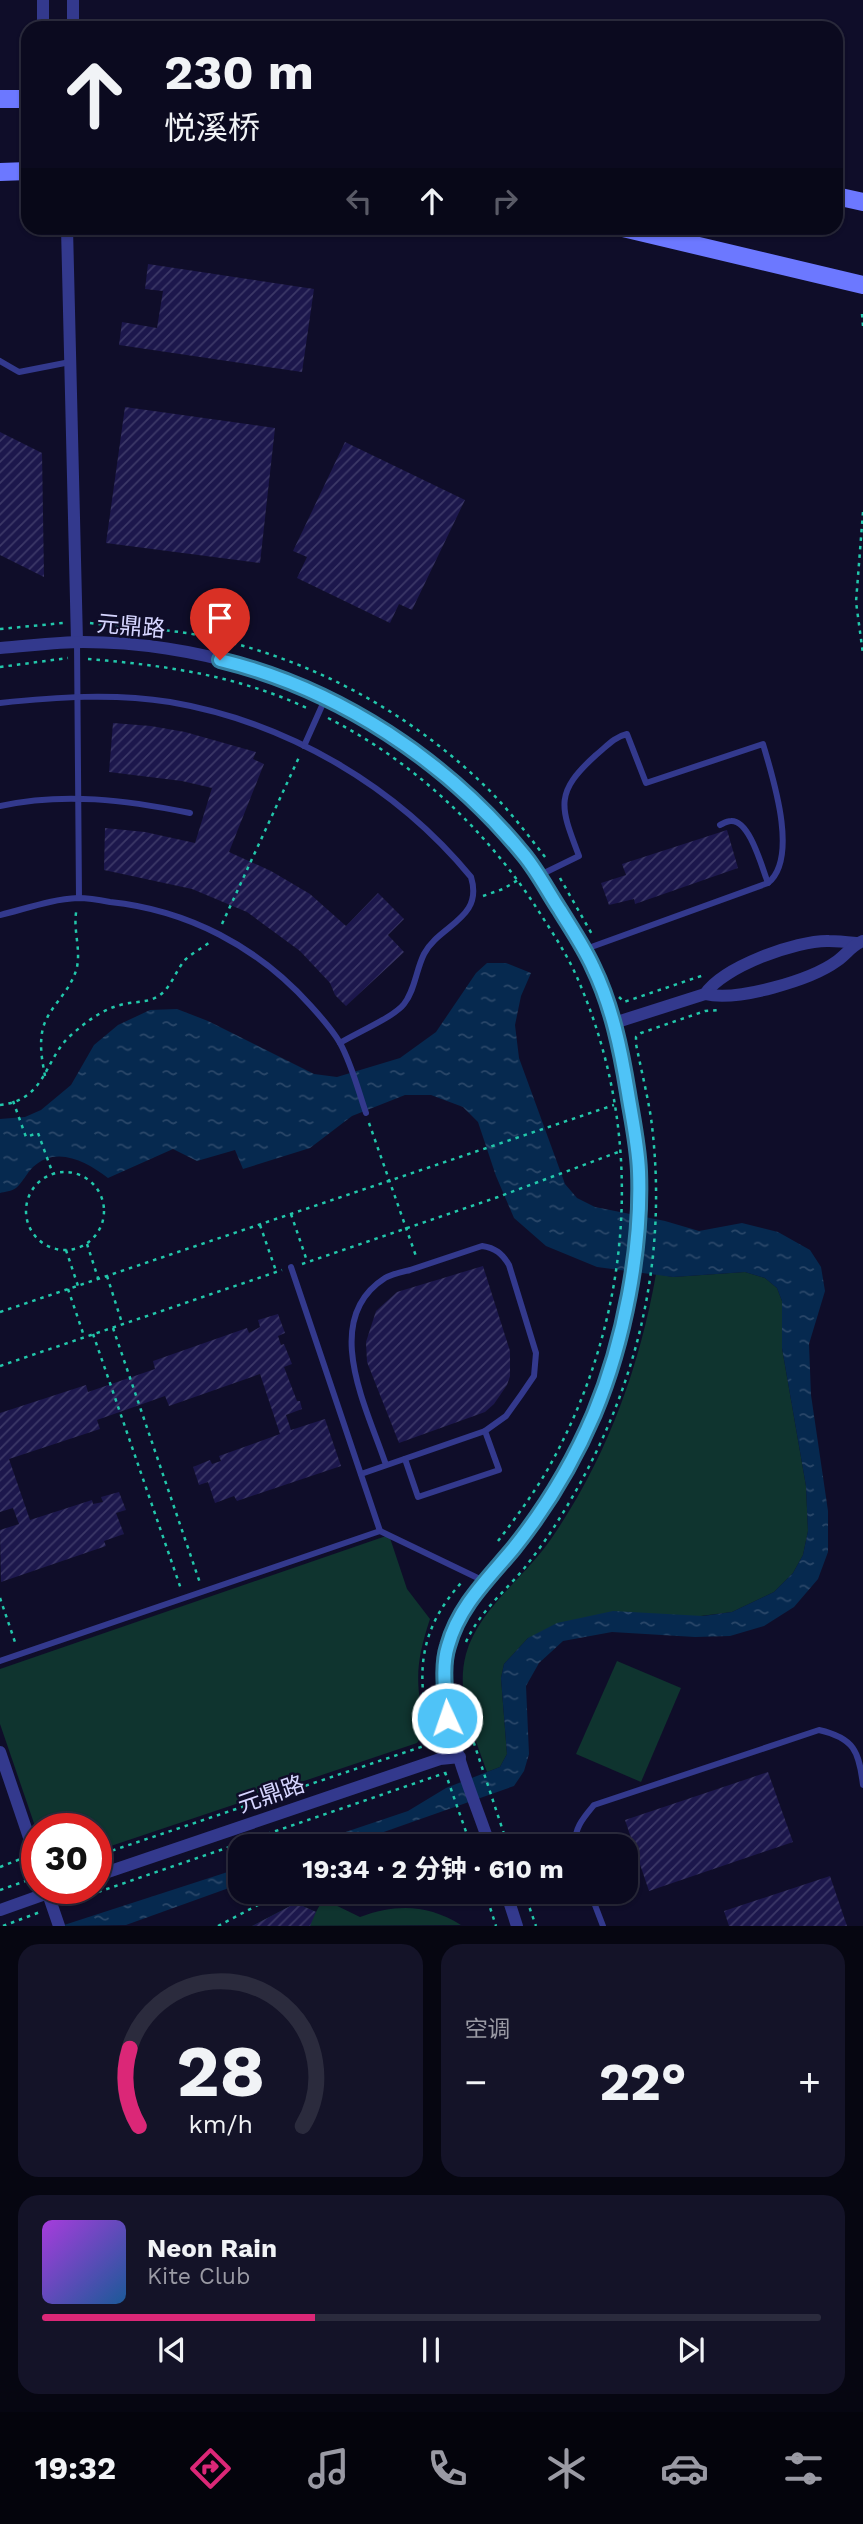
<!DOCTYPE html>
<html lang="zh">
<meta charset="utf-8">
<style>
body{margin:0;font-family:"Work Sans","Noto Sans SC",sans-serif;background:#141328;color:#f1f3f6;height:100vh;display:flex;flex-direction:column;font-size:26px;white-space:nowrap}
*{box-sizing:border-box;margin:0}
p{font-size:23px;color:#9a9aa4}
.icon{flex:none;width:38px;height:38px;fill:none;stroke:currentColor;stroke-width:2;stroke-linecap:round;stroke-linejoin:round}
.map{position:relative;height:1926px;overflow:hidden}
.sheet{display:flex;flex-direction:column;gap:18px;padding:18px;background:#060611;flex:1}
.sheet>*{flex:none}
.top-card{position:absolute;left:21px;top:21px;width:822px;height:214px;border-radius:21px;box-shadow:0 2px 5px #0004,0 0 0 2px #2b2b3d;background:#0b0a1f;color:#f1f3f6;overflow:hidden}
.speed{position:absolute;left:21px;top:1813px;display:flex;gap:14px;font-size:35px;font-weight:700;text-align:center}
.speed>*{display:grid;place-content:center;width:91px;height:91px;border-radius:50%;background:#0b0a1f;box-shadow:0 2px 5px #0004,0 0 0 2px #2b2b3d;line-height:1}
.speed .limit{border:10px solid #d22;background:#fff;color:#111}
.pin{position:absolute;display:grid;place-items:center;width:60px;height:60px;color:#fff;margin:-72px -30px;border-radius:50% 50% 50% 0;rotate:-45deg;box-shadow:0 0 7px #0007}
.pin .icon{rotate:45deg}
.me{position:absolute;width:77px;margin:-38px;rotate:357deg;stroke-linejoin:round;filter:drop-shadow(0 0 5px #0008)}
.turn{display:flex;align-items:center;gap:24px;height:147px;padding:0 28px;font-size:32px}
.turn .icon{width:91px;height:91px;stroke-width:2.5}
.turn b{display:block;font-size:49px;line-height:60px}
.lanes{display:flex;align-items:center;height:66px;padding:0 28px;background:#0003;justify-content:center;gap:35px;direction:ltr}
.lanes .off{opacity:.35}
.big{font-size:52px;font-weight:700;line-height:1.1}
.sheet .card{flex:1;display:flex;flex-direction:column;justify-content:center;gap:10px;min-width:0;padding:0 24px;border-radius:21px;background:#141328}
.sheet .dial{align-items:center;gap:0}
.dial svg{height:182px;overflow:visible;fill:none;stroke:#2b2b3d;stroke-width:7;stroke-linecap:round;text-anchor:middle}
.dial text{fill:#f1f3f6;stroke:none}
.song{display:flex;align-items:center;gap:21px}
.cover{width:84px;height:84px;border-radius:10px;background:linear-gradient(135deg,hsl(280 70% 55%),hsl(210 70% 35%))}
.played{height:7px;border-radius:4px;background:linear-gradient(90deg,#db2777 35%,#2b2b3d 35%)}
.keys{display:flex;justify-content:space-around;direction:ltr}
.heat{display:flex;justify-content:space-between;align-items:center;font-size:38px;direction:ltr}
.sheet .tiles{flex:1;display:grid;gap:18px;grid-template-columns:1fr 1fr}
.card:last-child{grid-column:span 2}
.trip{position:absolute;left:228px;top:1834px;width:410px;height:70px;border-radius:21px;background:#0b0a1f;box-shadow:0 2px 5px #0004,0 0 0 2px #2b2b3d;font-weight:700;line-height:70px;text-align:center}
.tabs{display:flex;height:112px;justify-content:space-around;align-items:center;background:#04040c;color:#9a9aa4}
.tabs .icon{width:49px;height:49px}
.tabs .selected{color:#db2777}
.tabs b{font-size:32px;color:#f1f3f6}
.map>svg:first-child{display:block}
</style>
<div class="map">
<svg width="863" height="1926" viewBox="0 0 863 1926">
<defs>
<pattern id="water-ripples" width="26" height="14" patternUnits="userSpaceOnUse" patternTransform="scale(1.75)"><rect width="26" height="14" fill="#06294f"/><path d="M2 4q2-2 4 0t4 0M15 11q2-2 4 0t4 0" fill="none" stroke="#2a4769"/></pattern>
<pattern id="building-hatch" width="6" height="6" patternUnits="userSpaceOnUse" patternTransform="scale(1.75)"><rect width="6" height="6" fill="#1c174c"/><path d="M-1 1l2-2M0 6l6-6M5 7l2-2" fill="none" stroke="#3c3867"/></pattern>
</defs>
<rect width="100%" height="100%" fill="#0f0d29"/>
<g fill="#0f342f">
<path d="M745,1272L765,1278L777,1288L782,1301V1348L806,1486L808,1531L803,1555L793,1573L774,1592L732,1612L528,1638L504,1664L501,1678L507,1754L500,1767L487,1772C474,1734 455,1695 466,1654C478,1610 526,1576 551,1539C606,1459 639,1370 656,1274L673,1277Z"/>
<path d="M389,1535L407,1589L430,1619C415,1664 415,1685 426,1731L417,1743L96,1851V1829H37V1832L0,1724V1669Z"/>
<polygon points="617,1661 681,1688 641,1782 576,1754"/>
<path d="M323,1899L360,1917C396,1904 427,1904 461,1925L252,1926L296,1903L316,1912Z"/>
</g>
<g fill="url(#water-ripples)">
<path d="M487,963H506L531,973L521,996L515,1025L519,1058L565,1184L577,1198L595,1207L665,1221L699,1231L742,1223L778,1232L810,1250L821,1267L825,1291L809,1344L811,1395L828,1511V1552L818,1579L794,1607L764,1626L730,1636L695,1637L612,1632L563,1641L539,1663L526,1686L529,1754L524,1771L514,1786L344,1846H304L408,1811L446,1788L500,1767L507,1754L501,1678L504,1664L528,1638L557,1623L613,1611L703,1616L732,1612L774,1592L793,1573L803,1555L808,1531L806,1486L782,1348V1301L777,1288L765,1278L745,1272L673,1277L597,1267L546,1246L514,1218L496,1176L478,1122L463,1107L431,1095H405L352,1116L310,1148L243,1169L235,1150L197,1161L173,1149L108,1178C87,1162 57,1145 33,1167C27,1173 22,1183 16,1188C12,1191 4,1192 0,1193V1119L25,1117L41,1110L71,1085L94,1045L118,1025L150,1010L177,1009L208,1021L314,1074L337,1077L400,1058L436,1032L476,973Z"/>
<polygon points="240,1868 240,1884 126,1925 61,1926"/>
</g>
<g fill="url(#building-hatch)">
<polygon points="148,264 314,289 302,372 119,345 122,322 157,328 163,291 145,289"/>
<polygon points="125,407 275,428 260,563 106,543"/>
<polygon points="0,432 42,453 44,577 0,555"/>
<polygon points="345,442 465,500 412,610 399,604 390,623 297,578 307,557 293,551"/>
<polygon points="113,723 151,726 185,732 256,752 253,759 264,764 229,852 271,871 310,894 346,926 378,893 404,919 388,935 404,952 346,1006 335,995 330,983 300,951 247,912 192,889 104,870 105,828 145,832 195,843 212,788 182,781 109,772"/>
<polygon points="727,830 738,868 635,904 634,899 609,905 601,883 626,875 622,864"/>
<polygon points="483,1266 510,1351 510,1376 507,1385 494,1404 485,1412 399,1443 367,1362 366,1342 376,1311 397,1292"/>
<polygon points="278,1314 285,1333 278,1336 281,1345 284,1344 292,1364 284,1367 297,1401 300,1401 302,1409 286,1415 291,1430 325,1419 341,1466 237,1501 234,1496 215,1503 208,1482 199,1485 193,1467 210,1460 212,1464 221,1461 219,1456 280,1434 260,1374 169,1406 165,1396 97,1420 100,1429 9,1459 30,1520 92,1500 93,1504 103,1502 101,1497 119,1492 126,1510 116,1513 124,1534 104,1541 106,1546 1,1582 0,1530 19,1524 13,1508 0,1512 0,1413 86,1385 88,1392 155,1369 153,1361 247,1328 249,1333 260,1327 258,1320"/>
<polygon points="768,1772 793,1842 649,1891 625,1820"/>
<polygon points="830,1876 847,1926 729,1926 724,1911"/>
<polygon points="296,1903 316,1912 310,1926 252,1926"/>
</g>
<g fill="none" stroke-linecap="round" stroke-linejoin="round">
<g stroke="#22c7ab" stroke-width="2.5" stroke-dasharray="3.5 5" stroke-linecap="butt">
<polyline points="862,314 863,326"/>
<polyline points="863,512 856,602 863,654"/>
<path d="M90,623C134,628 178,629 221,640C320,664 414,716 487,788C509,810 529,836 548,861"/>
<polyline points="0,629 63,623"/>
<path d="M88,659C164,665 240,676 309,709"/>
<polyline points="0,667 68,658"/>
<path d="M328,718C411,760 483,827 534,904C550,929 568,955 579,982C647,1140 632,1318 549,1467C533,1495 514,1520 495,1545"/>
<polyline points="560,878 593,936"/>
<polyline points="483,896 503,889 518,880"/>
<polyline points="222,924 300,755"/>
<polyline points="619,997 624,1002 704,975"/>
<path d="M45,1076C42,1060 39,1044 43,1028C49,1006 71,992 77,967C81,947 72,927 77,908"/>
<polyline points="13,1101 26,1137 38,1133 53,1174"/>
<path d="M0,1105C46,1100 44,1060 70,1036C86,1022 102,1009 124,1004C137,1001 149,1003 160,995C172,986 176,970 185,960C192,953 203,948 211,941"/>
<polyline points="369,1123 417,1259"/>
<circle cx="65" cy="1211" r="39"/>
<polyline points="291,1214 307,1261"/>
<polyline points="260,1225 276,1271"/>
<polyline points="87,1244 98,1278"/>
<polyline points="66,1250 78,1286"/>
<polyline points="302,1264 498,1197 621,1151"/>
<polyline points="107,1276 122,1323"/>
<polyline points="68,1289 84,1336"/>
<polyline points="0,1312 614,1105"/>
<polyline points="113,1328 200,1583"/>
<polyline points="93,1334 181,1589"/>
<polyline points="0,1366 282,1270"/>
<polyline points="0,1598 16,1645"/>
<path d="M466,1642C479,1613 502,1594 522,1571C534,1556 546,1540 556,1524C635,1400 670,1264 651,1118C647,1093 641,1069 636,1044V1037L641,1033L705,1011L720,1010"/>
<polyline points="463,1710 508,1846"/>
<polyline points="445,1772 471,1846"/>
<path d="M96,1856L424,1746L430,1741L431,1734C415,1674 419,1629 462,1582"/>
<polyline points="0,1867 23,1858"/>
<polyline points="0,1890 37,1877"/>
<polyline points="485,1892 496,1926"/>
<polyline points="524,1892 536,1926"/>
<polyline points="66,1903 445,1773"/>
<polyline points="3,1926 40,1912"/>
<polyline points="218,1926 275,1896 294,1892"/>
</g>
<g stroke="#33398d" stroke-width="6">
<polyline points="0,361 19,372 70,362"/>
<polyline points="77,642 79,898"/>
<path d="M0,703C56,697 113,693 170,702C287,722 396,786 471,877C484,919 439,925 424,954C416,970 415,990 404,1004C394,1017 356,1033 340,1043"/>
<polyline points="304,746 325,699"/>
<path d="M0,806C64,792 126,800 190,813"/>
<path d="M720,825C724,823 727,821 731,821C750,820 762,868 768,883"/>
<path d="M538,876L579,856C560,806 554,793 596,755C607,746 614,737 627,734L646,783L763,744C773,778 799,858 768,883L583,950"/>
<path d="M0,915C25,909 52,899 78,898C89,898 100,900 110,902C188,910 258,947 310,1005C321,1017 332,1029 340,1043C352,1065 358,1090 366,1113"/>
<polyline points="405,1459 418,1497 499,1470 485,1431"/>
<path d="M361,1474L485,1431L506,1416L521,1395L534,1376L536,1353L509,1265C502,1253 495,1248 482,1246C458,1254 434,1262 410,1270C402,1272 392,1274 385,1278C319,1320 368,1410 386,1465"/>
<polyline points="380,1531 484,1581"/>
<polyline points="0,1661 380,1531 291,1267"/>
<path d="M576,1846C573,1829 584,1817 594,1805L819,1730C854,1738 859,1751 863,1785"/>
<polyline points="590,1892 603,1926"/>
</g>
<g stroke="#33398d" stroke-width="12">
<polyline points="43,0 43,28"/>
<polyline points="73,0 73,28"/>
<polyline points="67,228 77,642"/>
<path d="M0,648C28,646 56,642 83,642C137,642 197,651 248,667C399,714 523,824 592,965C610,1002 620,1045 627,1085C631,1112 636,1140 638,1168C642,1214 634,1272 625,1317C611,1382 584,1446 548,1502C511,1558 444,1604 445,1678C445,1736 472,1792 490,1846"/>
<path d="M705,994C723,967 796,940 829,941C838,941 847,942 856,943"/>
<path d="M614,1023L705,994C737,1002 811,980 837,961C847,954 852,945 863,941"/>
<polyline points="0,1752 37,1861"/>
<polyline points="96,1876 440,1759 460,1757"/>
<polyline points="46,1888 59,1926"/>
<polyline points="506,1892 517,1926"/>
<polyline points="0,1910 62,1888"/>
</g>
<g stroke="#6c78ff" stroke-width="18">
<polyline points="0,99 28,99"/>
<polyline points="0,172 28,171"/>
<polyline points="836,196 863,202"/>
<polyline points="623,228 863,285"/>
</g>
</g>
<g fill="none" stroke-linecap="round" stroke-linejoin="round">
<defs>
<path id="route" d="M220,660C339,689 447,761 524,855C538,872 548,892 560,910C571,928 584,947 593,967C612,1006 621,1050 628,1093C632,1118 638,1145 639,1171C642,1249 624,1342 594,1414C573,1463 546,1508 513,1549C488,1579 459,1606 448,1646C441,1668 446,1695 447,1718"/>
</defs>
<use href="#route" stroke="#337fa1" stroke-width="18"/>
<use href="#route" stroke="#4fc3f7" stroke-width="12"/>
</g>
<g text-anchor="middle" stroke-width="5" stroke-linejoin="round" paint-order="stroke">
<g font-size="23" fill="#d6d5ff" stroke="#0f0d29">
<text transform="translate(131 626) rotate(5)" y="8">元鼎路</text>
<text transform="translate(271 1794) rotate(-19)" y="8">元鼎路</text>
</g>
</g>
</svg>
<div class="speed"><div class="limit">30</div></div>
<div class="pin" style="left:220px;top:660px;background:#d93025"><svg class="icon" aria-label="arrive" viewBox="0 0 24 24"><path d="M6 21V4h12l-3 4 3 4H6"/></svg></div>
<svg class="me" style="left:447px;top:1718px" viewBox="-20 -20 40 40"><circle r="17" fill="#4fc3f7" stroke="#fff" stroke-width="3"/><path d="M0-11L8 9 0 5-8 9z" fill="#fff"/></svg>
<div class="trip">19:34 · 2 分钟 · 610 m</div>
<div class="top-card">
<div class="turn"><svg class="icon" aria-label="ahead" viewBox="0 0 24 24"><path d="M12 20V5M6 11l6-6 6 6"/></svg><div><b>230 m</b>悦溪桥</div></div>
<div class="lanes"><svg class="icon off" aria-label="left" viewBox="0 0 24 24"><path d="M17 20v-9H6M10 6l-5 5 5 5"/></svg><svg class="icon" aria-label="ahead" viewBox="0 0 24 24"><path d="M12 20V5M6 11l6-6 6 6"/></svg><svg class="icon off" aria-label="right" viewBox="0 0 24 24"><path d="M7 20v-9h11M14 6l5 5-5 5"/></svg></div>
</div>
</div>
<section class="sheet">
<div class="tiles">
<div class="card dial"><svg viewBox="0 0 100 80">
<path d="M14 69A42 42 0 1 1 86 69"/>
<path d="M14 69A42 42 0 0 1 10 35" stroke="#db2777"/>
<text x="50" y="56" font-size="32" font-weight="700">28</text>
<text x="50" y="72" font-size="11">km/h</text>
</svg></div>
<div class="card"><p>空调</p>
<div class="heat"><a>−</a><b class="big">22°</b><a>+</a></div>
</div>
<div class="card">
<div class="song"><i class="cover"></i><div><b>Neon Rain</b><p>Kite Club</p></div></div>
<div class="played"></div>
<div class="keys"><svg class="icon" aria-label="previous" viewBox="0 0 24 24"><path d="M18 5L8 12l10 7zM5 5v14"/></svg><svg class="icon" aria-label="pause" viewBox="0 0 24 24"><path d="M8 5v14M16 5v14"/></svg><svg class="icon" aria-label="next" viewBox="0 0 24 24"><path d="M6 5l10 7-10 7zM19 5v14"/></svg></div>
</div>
</div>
</section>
<nav class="tabs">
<b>19:32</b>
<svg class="icon selected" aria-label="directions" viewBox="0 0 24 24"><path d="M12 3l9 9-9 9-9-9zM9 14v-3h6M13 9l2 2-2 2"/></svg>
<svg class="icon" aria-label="music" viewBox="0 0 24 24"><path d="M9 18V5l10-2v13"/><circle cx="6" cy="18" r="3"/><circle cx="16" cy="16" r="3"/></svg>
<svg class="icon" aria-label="phone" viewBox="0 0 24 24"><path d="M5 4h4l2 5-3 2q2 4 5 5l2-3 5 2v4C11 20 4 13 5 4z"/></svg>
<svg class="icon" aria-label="climate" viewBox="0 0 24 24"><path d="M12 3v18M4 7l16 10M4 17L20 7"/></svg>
<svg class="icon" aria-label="car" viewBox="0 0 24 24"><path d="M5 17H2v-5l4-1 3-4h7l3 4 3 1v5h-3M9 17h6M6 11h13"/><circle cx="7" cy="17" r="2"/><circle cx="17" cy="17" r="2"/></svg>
<svg class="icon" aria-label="filters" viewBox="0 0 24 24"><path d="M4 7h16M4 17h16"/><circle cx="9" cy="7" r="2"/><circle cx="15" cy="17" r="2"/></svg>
</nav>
